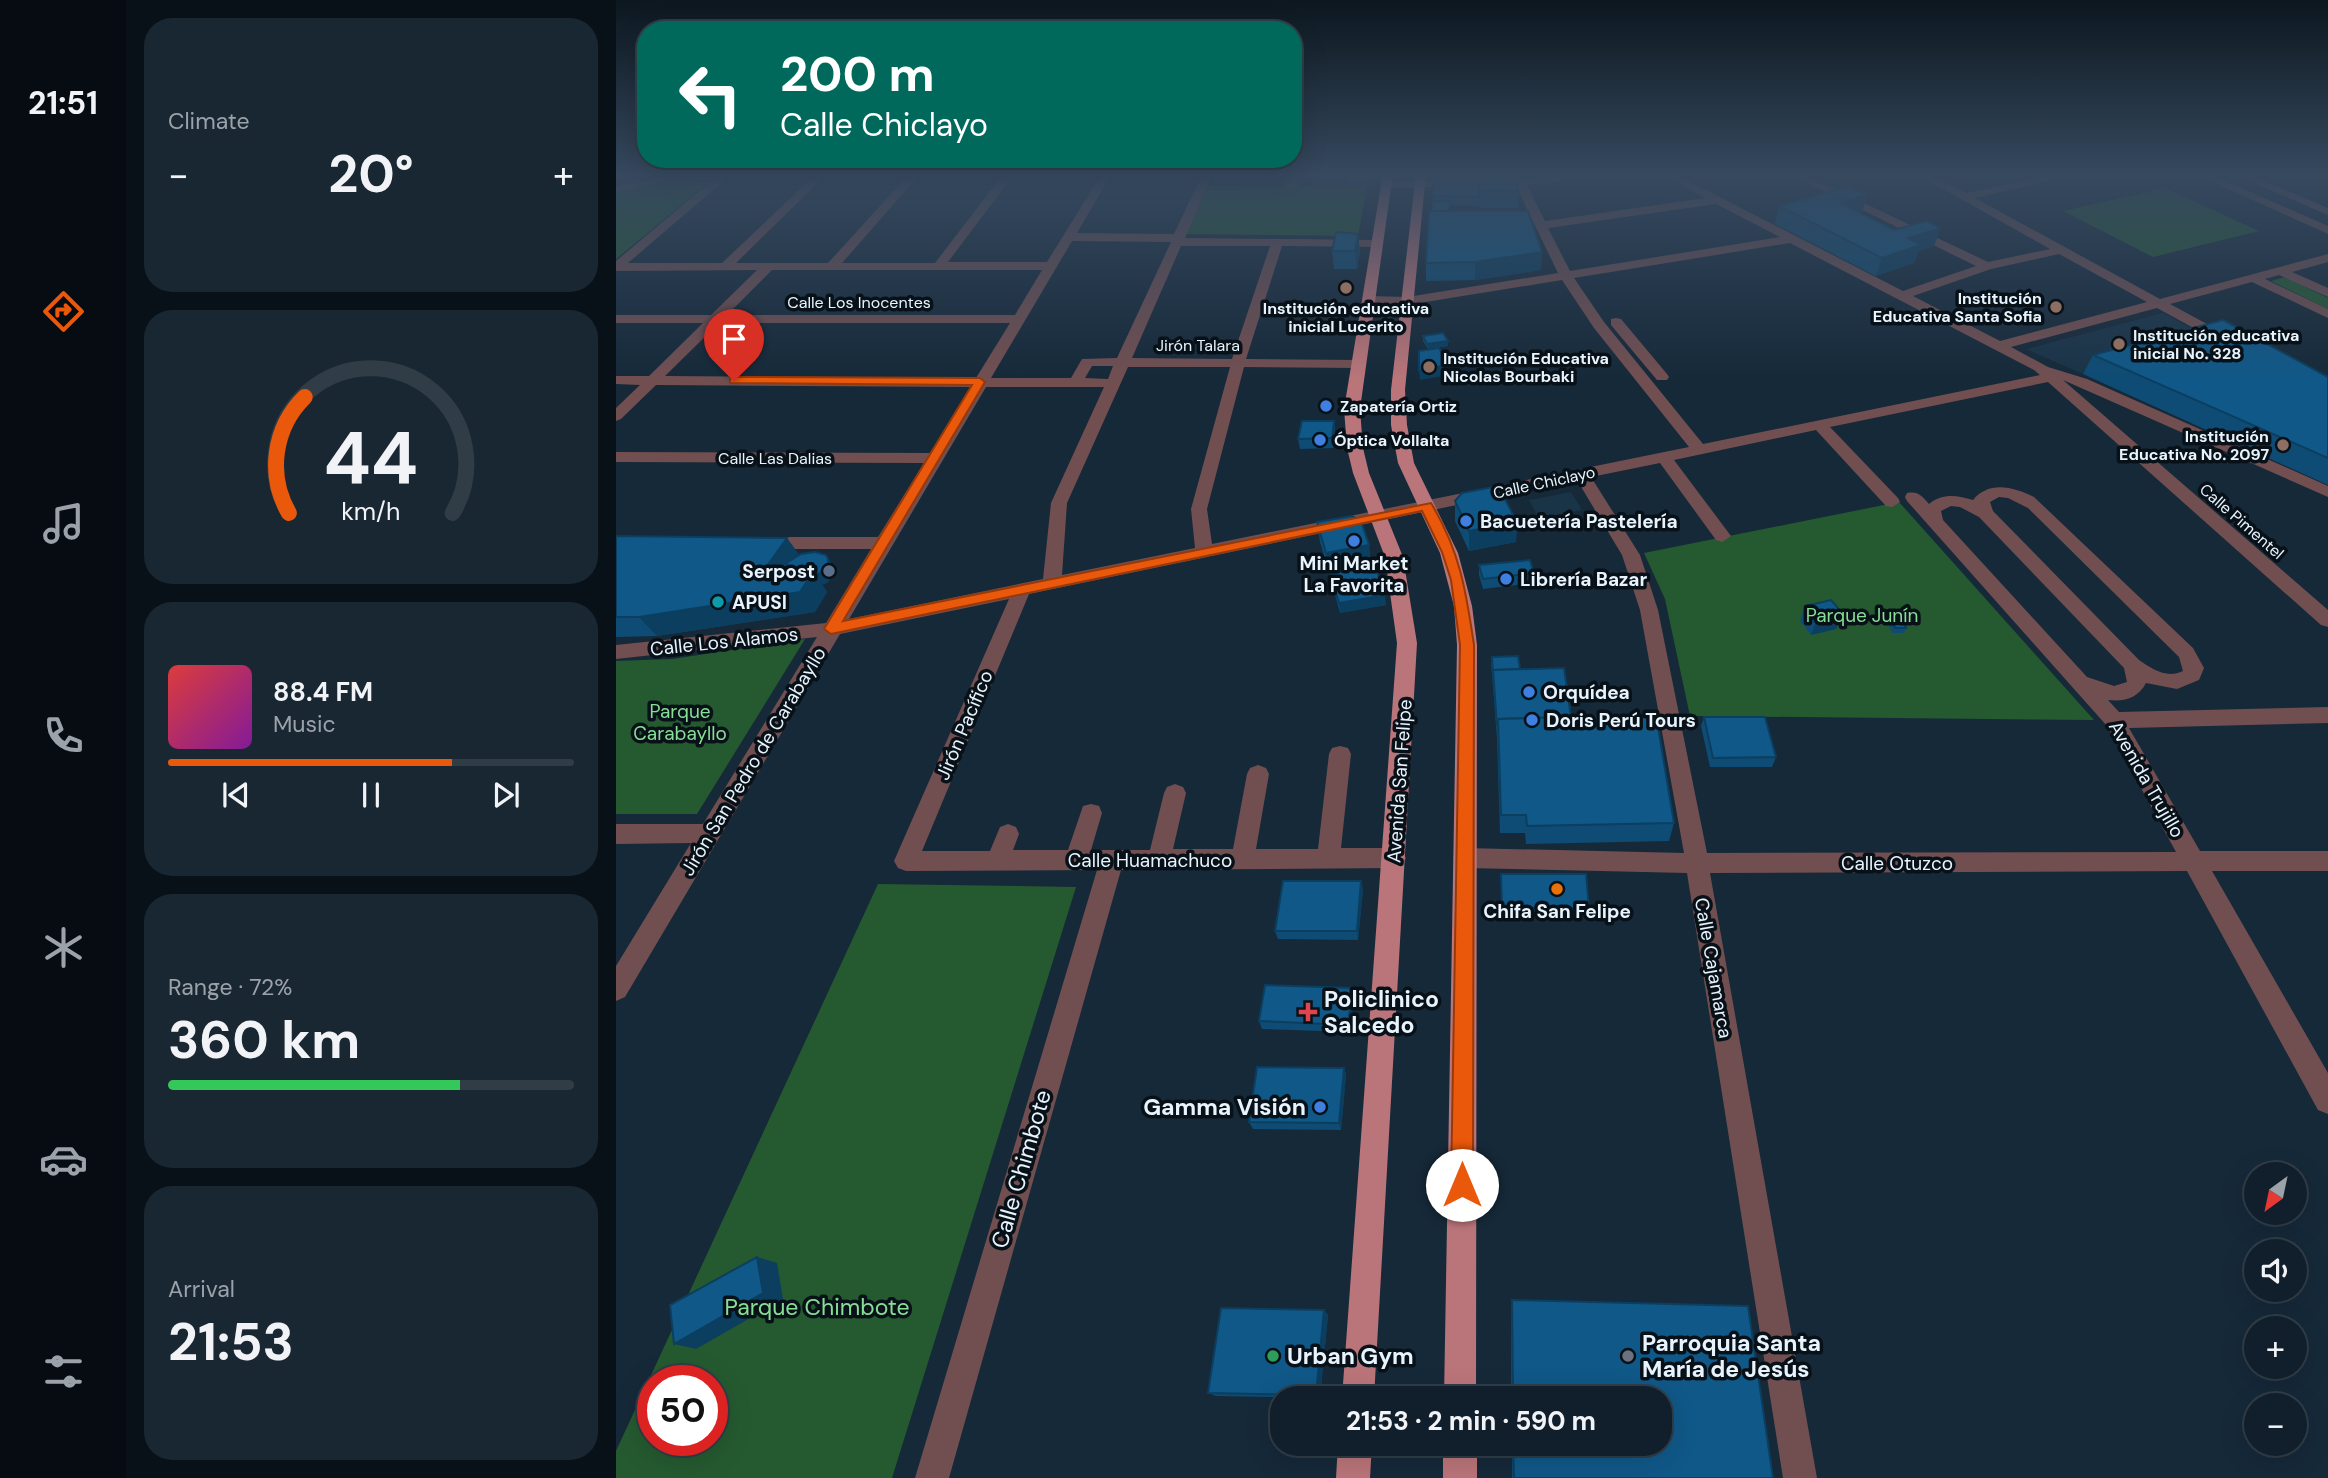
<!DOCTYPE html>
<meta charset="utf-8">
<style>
body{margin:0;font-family:"DM Sans",sans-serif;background:#192733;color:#f1f3f6;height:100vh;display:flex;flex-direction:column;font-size:26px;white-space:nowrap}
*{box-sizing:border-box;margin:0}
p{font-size:23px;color:#9ca2a9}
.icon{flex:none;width:38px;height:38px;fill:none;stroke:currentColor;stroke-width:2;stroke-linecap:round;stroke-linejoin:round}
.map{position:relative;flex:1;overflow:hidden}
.sheet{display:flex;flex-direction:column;gap:18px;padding:18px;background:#091118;width:490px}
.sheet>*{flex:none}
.guide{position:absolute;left:21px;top:21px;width:665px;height:147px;border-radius:28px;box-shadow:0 7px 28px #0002,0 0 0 2px #303d47;background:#00695c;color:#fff;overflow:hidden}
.needle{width:46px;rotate:213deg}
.controls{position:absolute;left:1628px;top:1162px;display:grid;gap:14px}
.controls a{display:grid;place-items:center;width:63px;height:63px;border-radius:50%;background:#101f2b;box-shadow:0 7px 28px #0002,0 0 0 2px #303d47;font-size:35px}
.speed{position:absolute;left:21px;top:1365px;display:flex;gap:14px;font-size:35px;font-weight:700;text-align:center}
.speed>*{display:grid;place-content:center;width:91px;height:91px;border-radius:50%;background:#101f2b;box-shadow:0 7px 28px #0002,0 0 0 2px #303d47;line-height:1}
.speed .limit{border:10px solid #d22;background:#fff;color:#111}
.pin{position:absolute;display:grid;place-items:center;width:60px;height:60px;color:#fff;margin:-72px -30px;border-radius:50% 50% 50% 0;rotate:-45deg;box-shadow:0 0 7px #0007}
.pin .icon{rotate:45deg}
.me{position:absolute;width:77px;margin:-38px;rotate:0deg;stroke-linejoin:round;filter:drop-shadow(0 0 5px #0008)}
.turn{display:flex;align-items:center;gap:24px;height:147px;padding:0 28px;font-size:32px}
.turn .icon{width:91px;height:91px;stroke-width:2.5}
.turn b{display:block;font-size:49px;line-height:60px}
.big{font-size:52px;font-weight:700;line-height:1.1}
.sheet .widget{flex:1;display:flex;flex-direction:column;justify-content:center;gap:10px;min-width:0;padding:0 24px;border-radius:28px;background:#192733}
.sheet .dial{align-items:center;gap:0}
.dial svg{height:182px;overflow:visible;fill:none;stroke:#303d47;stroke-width:7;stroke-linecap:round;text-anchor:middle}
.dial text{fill:#f1f3f6;stroke:none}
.song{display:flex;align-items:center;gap:21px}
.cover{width:84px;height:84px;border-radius:10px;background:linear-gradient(135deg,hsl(0 70% 55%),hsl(290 70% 35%))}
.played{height:7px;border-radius:4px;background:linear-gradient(90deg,#ea580c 70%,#303d47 70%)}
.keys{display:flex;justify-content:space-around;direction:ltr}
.heat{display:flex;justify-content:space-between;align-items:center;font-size:38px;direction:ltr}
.charge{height:10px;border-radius:5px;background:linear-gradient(90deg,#34c759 72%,#303d47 0)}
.trip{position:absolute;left:654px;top:1386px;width:402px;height:70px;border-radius:28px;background:#101f2b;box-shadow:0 7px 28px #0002,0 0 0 2px #303d47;font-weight:700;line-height:70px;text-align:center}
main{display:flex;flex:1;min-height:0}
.tab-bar{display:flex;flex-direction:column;width:126px;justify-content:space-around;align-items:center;background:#060c11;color:#9ca2a9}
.tab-bar .icon{width:49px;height:49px}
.tab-bar .on{color:#ea580c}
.tab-bar b{font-size:32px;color:#f1f3f6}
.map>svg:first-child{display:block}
</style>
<main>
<nav class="tab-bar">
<b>21:51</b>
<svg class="icon on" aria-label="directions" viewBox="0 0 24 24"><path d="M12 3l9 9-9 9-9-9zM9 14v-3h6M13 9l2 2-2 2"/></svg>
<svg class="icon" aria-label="music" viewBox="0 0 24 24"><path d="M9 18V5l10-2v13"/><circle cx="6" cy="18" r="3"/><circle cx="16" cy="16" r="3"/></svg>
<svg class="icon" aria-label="phone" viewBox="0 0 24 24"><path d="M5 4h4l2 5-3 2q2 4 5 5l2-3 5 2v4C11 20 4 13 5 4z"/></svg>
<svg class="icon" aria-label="climate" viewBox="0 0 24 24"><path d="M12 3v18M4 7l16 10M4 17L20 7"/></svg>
<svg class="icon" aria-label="car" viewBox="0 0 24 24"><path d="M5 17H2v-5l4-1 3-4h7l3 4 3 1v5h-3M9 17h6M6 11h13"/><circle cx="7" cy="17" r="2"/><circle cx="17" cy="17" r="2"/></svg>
<svg class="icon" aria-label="filters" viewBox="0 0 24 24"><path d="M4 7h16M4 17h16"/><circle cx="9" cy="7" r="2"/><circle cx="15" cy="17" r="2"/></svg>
</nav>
<section class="sheet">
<div class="widget"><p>Climate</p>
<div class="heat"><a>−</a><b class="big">20°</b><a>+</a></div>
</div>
<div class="widget dial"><svg viewBox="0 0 100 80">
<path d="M14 69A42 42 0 1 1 86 69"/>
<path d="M14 69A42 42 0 0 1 21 18" stroke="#ea580c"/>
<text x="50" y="56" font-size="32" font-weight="700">44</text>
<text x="50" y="72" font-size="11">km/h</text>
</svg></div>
<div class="widget">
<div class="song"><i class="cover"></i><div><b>88.4 FM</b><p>Music</p></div></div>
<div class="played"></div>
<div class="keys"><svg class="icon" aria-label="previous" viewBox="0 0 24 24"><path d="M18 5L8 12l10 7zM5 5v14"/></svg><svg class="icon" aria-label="pause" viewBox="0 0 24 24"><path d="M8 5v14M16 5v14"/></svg><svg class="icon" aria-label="next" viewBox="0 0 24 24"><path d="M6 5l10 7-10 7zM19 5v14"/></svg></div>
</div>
<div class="widget"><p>Range · 72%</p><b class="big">360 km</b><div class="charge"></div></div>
<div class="widget"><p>Arrival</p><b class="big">21:53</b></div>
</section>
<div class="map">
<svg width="1712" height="1478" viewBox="0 0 1712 1478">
<rect width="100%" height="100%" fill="#162939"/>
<g fill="#193347">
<polygon points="1547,313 1595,339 1467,374 1410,349"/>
<polygon points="955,492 966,510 923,519 913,500"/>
</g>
<g fill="#255a30" fill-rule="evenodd">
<polygon points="102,173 104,173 0,259 0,192"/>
<polygon points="817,173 944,173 946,174 817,180"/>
<polygon points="588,186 751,187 742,236 566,234"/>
<polygon points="1549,188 1643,231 1537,257 1447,211"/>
<polygon points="1669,277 1712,298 1712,309 1655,281"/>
<polygon points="1283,502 1478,720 1074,716 1049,599 1028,553"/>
<polygon points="189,639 81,814 0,814 0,661 56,659"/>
<path d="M262,884L460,887L276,1478H0V1451ZM37,1381H96V1440H37Z"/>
</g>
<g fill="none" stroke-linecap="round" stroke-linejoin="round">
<g fill="#714f51" fill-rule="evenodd">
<polygon points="70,173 92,173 0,192 0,186"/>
<path d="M105,173H117L12,263H106L201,173H212L120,263H212L294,173H305L226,263H319L388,173H399L332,262H431L486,173H496L461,233L558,234L587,173H597L569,238L765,240V246L761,247L666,246L630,359L742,360L749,364L742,368L628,367L591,509L596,544L1073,447L978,328L946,280L791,305L747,303V297L752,296L791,297L942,273L900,186L889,185V181L960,173H997L992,176L911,185L929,221L1089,198L1044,173H1057L1287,291L1360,266L1171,173H1185L1372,262L1434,249L1299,173H1312L1350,193L1447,173H1467L1359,198L1544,299L1712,254V262L1676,272L1712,288V297L1663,275L1649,279L1712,309V318L1636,282L1554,304L1615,337V343H1605L1541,308L1395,347L1432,367L1471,379L1712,486V497L1447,380L1712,610V627L1705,625L1432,382L1214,427L1282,498L1284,502L1276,507L1270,506L1200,430L1058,460L1115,536L1106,542L1100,540L1044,463L975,477L1024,555L1042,610L1091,853L1560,852L1491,726L1291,501L1289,497L1291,493C1302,491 1306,496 1313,504C1326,493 1341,495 1357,500C1373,480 1398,487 1418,497L1577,648L1588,668L1583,680L1561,689L1530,683C1522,698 1509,702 1492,700L1503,712L1712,707V723L1513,728L1584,851H1712V871H1596L1712,1073V1114L1702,1110L1571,871L1094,873L1201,1478H1167L1071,873L849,868L841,865L837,858L841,851L849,848L1068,853L1024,610L1006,555L961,480L413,594L306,851H374L384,827L392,824L400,827L403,834L397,850H452L467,806L475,804L483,806L486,813L475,850H534L548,793L551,787L559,784L567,787L570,793L557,849H617L631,774L634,768L642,765L650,768L653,774L640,849H702L713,754L716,748L724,746L732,748L735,754L725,848H778L786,851L790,858L786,865L778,868L505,870L333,1478H299L481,870L290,871L282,868L278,861L393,599L224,634L9,997L0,1001V966L75,843L0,844V824H87L201,637L0,659V645L210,623L255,549H146L137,543L146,537H262L308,463L0,462V452L314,453L355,387L40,385L5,419L0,421V408L24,385L0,384V376H33L87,323H0V315H95L141,270L0,271V261ZM1100,204L1164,237L954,271L932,228ZM456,241L555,242L501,358L466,359L455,378H375ZM1174,243L1418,370L1424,375L1087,444L988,322L958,278ZM565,246H654L616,359L516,358ZM1443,254L1531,302L1384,341L1297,296L1375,269ZM156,270H426L399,315H111ZM103,323H394L360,378L49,376ZM476,366H497L492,379L469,378ZM512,367H614L575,509L579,548L446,575L451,503ZM370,387H488L435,503L427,579L233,619ZM1383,497L1392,498L1412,508L1563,657L1567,671C1551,679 1536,669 1523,660L1377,511L1374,502ZM1335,506L1344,507L1363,517L1508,668L1511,682L1498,686L1471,677L1327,520L1325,511Z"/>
<polygon points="674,173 684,173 681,186 675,189 669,186"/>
<polygon points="1577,173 1591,173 1712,226 1712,234"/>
<polygon points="1615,173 1629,173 1712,208 1712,215"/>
<polygon points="844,181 850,184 848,186 771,188 765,185 771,182"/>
<polygon points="1000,318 1005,319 1051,374 1053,377 1051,380 1041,380 995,325 995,319"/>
</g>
<g fill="#ba757a" fill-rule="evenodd">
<polygon points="767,173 777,173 744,409 747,448 753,473 787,557 801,643 758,1398 726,1398 781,643 769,557 737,473 731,448 728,409"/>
<polygon points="800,173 810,173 789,390 791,425 798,463 842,553 856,606 861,645 860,1398 828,1398 841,645 838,606 824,553 782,463 775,425 775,390"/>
<polygon points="722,1444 756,1444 754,1478 720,1478"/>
<rect x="827" y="1444" width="34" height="34"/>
</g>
</g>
<g fill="#0e4c75">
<polygon points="733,180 755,180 754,185 734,185"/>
<polygon points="817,184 903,191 902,208 863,208 863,204 863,206 834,205 834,211 926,252 925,270 859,280 810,281 810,263 816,211"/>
<polygon points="1251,195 1246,213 1245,213 1278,230 1318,246 1303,251 1298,263 1260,276 1159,224 1163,206"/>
<polygon points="742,234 744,252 741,269 718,269 716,251"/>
<polygon points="807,336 832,341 832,346 812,349 807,341"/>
<polygon points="1477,355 1712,377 1712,485 1467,374"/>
<polygon points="718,421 719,431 717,448 684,449 682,439"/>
<polygon points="839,501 901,522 900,542 853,551 839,521"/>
<polygon points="701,522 753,545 755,565 713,572 704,542"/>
<polygon points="0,536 183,555 219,569 219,573 211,583 206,584 211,592 199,612 41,636 0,637"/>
<polygon points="863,565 918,573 917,583 867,589 863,575"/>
<polygon points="714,574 770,605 724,613 716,584"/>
<polygon points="1189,606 1227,614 1220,629 1195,635 1184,621"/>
<polygon points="1275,620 1290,628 1288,633 1276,633 1273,625"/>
<polygon points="875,662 904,669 955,717 1058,823 1053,841 910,844 909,833 884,833 881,738"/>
<polygon points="1088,717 1160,757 1156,767 1094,767 1085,726"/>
<polygon points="885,874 973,908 972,916 886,916"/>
<polygon points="745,881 747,890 742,940 662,939 659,931"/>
<polygon points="738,996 734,1032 646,1029 643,1021"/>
<polygon points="728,1068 730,1075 725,1130 637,1129 633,1122"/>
<polygon points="896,1300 1132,1306 1157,1478 896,1478 896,1444 1045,1444 1045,1398 895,1398 895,1307"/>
<polygon points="708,1310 712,1315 704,1398 600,1396 592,1393"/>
</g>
<g fill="#0b3e5f">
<polygon points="1251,195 1246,213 1220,220 1225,203"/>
<polygon points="1325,228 1318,246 1303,251 1298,263 1260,276 1266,258 1292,238"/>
<polygon points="742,234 744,252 741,269 739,251"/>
<polygon points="926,252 925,270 859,280 859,262"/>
<polygon points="832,341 832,346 812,349 811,344"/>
<polygon points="832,365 832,375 804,380 803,370"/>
<polygon points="718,421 719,431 717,448 716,438"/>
<polygon points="901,522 900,542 853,551 853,531"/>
<polygon points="171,538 185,557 172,577 146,573"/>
<polygon points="753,545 755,565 713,572 710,553"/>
<polygon points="210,555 219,569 219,573 211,583 206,584 211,592 199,612 41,636 23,617 197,572"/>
<polygon points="769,595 770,605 724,613 723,603"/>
<polygon points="1227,614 1220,629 1195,635 1201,620"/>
<polygon points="745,881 747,890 742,940 741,931"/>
<polygon points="736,988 738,996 734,1032 732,1025"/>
<polygon points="728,1068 730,1075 725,1130 723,1123"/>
<polygon points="141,1257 161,1263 167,1299 80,1349 58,1344"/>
<polygon points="708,1310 712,1315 704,1398 700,1395"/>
</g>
<g fill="#105888" stroke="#0b3e5f" stroke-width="2">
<polygon points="862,173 895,173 903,191 863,191"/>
<polygon points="735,175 755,175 754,181 733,180"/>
<polygon points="824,181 862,181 863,197 817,196 817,184"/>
<polygon points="1233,186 1251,195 1225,203 1278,230 1310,221 1325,228 1292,238 1305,245 1266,258 1163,206"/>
<polygon points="817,201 834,201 833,211 816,211"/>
<polygon points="813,211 912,211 926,252 859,262 810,263"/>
<polygon points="720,232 742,234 739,251 716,251"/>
<polygon points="1607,320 1712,377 1712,458 1477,355"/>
<polygon points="827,333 832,341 811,344 807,336"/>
<polygon points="823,348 832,365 803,370 803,351"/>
<polygon points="686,421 718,421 716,438 682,439"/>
<polygon points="882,486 901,522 853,531 839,501 846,493"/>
<polygon points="736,516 745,521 753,545 710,553 701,522"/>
<polygon points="0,536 171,538 146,573 197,572 184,592 23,617 0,617"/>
<polygon points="199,552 210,555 212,559 212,563 204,573 199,574 197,572 167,573 172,562 185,554"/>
<polygon points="914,560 918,573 867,579 863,565"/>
<polygon points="759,565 769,595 723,603 714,574"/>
<polygon points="1215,600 1227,614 1201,620 1189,606"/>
<polygon points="1286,619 1290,628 1279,628 1275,620"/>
<polygon points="902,656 904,669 877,670 877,675 876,657"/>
<polygon points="948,668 955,717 882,719 881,726 877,670"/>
<polygon points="1040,715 1058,823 911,826 910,815 885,815 882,719"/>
<polygon points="1088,717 1149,717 1160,757 1097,758"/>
<polygon points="885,874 970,874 973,908 886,908"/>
<polygon points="667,881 745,881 741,931 659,931"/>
<polygon points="649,985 736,988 732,1025 643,1021"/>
<polygon points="641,1067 728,1068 723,1123 633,1122"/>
<polygon points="141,1257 147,1293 58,1344 54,1305"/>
<polygon points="896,1300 1132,1306 1157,1478 898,1478 897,1444 1045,1444 1045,1398 897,1398"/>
<polygon points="605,1308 708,1310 700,1395 592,1393"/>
</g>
<linearGradient id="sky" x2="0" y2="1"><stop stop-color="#0c171f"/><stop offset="0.46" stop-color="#36495f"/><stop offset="1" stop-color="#36495f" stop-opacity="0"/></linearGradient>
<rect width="1712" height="380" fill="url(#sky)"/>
<path fill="#ea580c" stroke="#983908" stroke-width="2" d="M118,377L364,378L369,382L227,621L815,503C844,551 850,591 858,645L857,1185L854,1193L846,1196L839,1193L835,1185L844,645L835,580L826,552L806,511L215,634L208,629L356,385L114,383V378Z"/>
<g fill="#8d6e63" stroke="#091118" stroke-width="2.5">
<circle cx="730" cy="288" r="7"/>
<circle cx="1440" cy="307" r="7"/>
<circle cx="1503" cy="344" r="7"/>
<circle cx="813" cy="367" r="7"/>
<circle cx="1667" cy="445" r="7"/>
</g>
<g fill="#3f7fe0" stroke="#091118" stroke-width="2.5">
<circle cx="710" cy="406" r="7"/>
<circle cx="704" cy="440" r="7"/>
<circle cx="850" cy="521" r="7"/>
<circle cx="738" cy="541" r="7"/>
<circle cx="890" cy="579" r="7"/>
<circle cx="913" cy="692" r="7"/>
<circle cx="916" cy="720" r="7"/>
<circle cx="704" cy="1107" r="7"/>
</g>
<circle fill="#5c6f8a" stroke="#091118" stroke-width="2.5" cx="213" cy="571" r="7"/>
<circle fill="#0f9aa8" stroke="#091118" stroke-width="2.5" cx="102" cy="602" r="7"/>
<circle fill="#e8710a" stroke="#091118" stroke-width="2.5" cx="941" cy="889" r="7"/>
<path fill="#e0444e" stroke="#091118" stroke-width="2.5" d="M688.5 1001.5h7v7h7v7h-7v7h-7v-7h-7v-7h7z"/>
<circle fill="#2e9e5b" stroke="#091118" stroke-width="2.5" cx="657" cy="1356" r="7"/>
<circle fill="#6b7280" stroke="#091118" stroke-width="2.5" cx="1012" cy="1356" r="7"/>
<g text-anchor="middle" stroke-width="7" stroke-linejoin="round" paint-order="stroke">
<g font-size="16" font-weight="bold" fill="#e7f3fd" stroke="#091118" text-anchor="start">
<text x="1426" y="304" text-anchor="end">Institución<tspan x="1426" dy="18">Educativa Santa Sofia</tspan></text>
<text x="730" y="314" text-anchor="middle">Institución educativa<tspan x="730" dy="18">inicial Lucerito</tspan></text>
<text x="1517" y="341">Institución educativa<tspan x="1517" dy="18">inicial No. 328</tspan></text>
<text x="827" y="364">Institución Educativa<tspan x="827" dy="18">Nicolas Bourbaki</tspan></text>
<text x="724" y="412">Zapatería Ortiz</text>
<text x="1653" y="442" text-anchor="end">Institución<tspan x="1653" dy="18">Educativa No. 2097</tspan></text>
<text x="718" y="446">Óptica Vollalta</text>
</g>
<g font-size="16" fill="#e7f3fd" stroke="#091118">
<text x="243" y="308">Calle Los Inocentes</text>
<text x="582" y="351">Jirón Talara</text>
<text x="159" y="464">Calle Las Dalias</text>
<text transform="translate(928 482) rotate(-12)" y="6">Calle Chiclayo</text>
<text transform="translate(1626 521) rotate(41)" y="6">Calle Pimentel</text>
</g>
<g font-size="19" font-weight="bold" fill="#e7f3fd" stroke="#091118" text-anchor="start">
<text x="864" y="528">Bacuetería Pastelería</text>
<text x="738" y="570" text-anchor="middle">Mini Market<tspan x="738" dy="22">La Favorita</tspan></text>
<text x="199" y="578" text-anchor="end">Serpost</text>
<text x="904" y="586">Librería Bazar</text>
<text x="116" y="609">APUSI</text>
<text x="927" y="699">Orquídea</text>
<text x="930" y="727">Doris Perú Tours</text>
<text x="941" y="918" text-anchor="middle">Chifa San Felipe</text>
</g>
<g font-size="19" fill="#87de95" stroke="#091118">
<text x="1246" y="622">Parque Junín</text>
<text x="64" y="718">Parque<tspan x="64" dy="22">Carabayllo</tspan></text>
</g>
<g font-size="19" fill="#e7f3fd" stroke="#091118">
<text transform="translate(108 641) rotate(-6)" y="7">Calle Los Alamos</text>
<text transform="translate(348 725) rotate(-67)" y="7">Jirón Pacífico</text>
<text transform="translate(137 761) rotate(-59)" y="7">Jirón San Pedro de Carabayllo</text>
<text transform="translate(1531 779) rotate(60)" y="7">Avenida Trujillo</text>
<text transform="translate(783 781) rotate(-86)" y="7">Avenida San Felipe</text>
<text x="534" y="867">Calle Huamachuco</text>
<text x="1281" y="870">Calle Otuzco</text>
<text transform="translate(1098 968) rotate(80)" y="7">Calle Cajamarca</text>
</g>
<g font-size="23" font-weight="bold" fill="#e7f3fd" stroke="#091118" text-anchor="start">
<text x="708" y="1007">Policlinico<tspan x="708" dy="26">Salcedo</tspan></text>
<text x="690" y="1115" text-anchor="end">Gamma Visión</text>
<text x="1026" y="1351">Parroquia Santa<tspan x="1026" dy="26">María de Jesús</tspan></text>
<text x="671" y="1364">Urban Gym</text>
</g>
<g font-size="23" fill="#e7f3fd" stroke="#091118">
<text transform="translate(405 1169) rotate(-74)" y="8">Calle Chimbote</text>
</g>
<g font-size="23" fill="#87de95" stroke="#091118">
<text x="201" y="1315">Parque Chimbote</text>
</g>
</g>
</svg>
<div class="controls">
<a><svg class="needle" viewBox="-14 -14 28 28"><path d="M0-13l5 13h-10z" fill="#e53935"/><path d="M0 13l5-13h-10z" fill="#9ca2a9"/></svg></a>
<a><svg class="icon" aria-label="sound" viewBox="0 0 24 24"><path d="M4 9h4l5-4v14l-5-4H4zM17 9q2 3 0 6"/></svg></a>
<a>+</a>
<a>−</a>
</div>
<div class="speed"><div class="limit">50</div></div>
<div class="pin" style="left:118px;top:381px;background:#d93025"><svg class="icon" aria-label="arrive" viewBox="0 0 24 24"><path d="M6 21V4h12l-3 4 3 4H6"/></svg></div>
<svg class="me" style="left:846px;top:1185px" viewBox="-20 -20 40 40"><circle r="19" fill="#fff"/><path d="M0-13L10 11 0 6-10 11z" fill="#ea580c"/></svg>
<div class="trip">21:53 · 2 min · 590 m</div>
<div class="guide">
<div class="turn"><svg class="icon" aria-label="left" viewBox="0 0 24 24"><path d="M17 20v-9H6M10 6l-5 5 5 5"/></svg><div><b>200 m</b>Calle Chiclayo</div></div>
</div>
</div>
</main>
